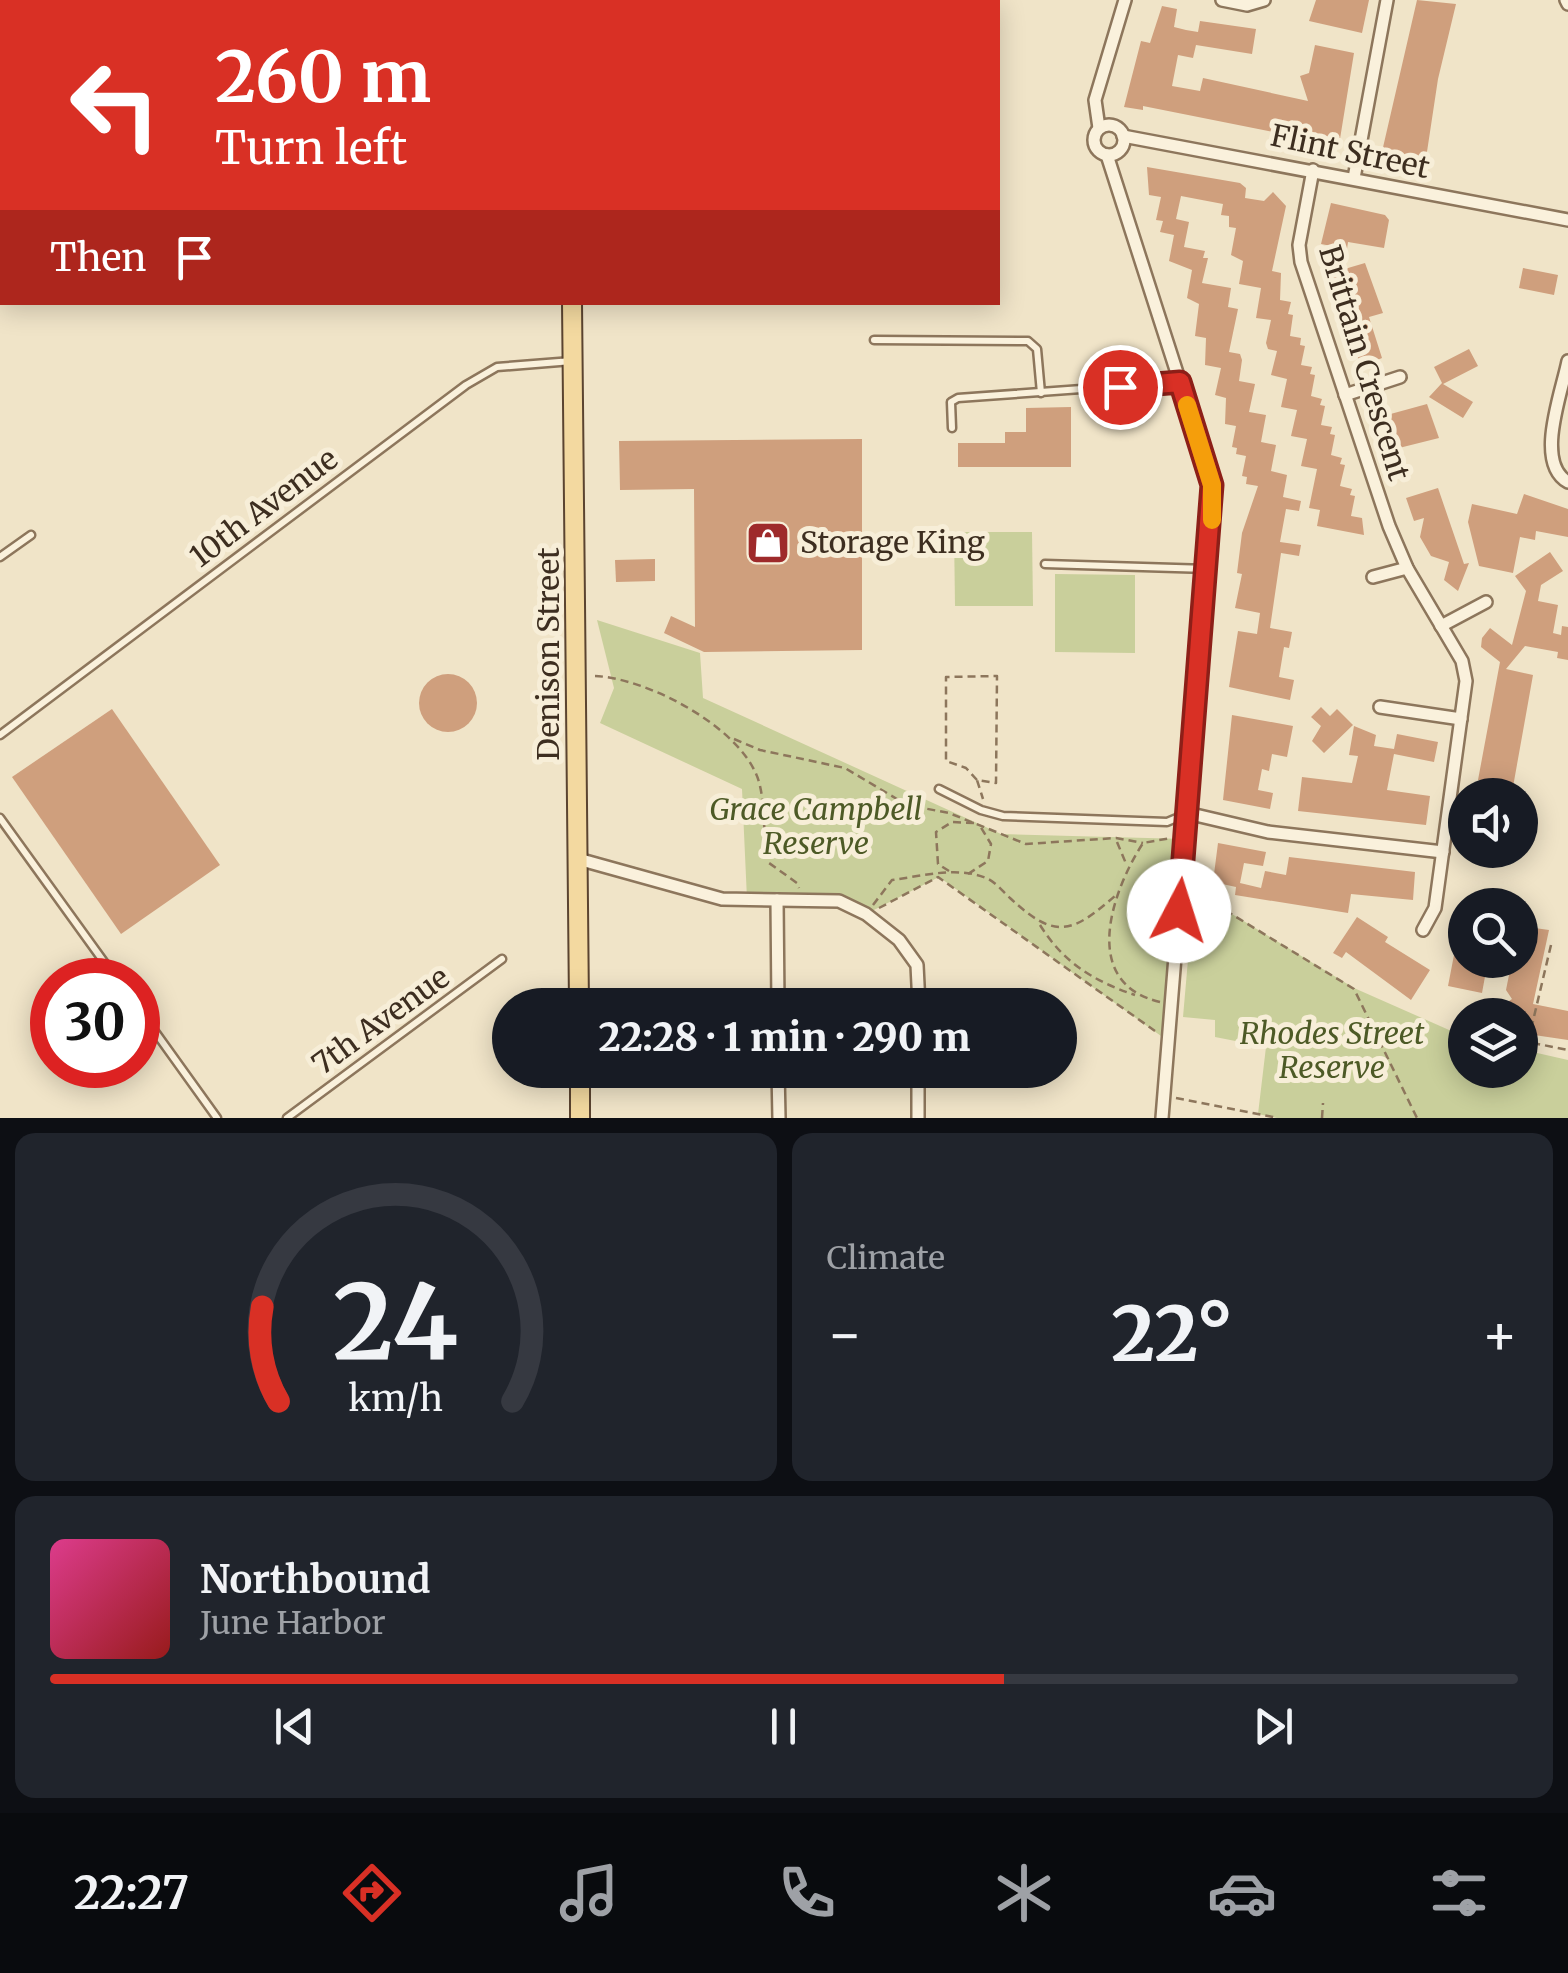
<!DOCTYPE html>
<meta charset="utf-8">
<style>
body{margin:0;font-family:Merriweather,serif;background:#20242c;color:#f1f3f6;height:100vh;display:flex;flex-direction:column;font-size:38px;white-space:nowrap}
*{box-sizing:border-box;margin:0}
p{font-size:32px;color:#9ea1a6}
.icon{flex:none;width:55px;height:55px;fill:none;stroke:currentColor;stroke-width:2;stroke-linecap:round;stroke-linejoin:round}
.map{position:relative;height:1118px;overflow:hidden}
.panel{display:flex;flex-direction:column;gap:15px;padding:15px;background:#0d0f14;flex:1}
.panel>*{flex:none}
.banner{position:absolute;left:0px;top:0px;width:1000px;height:305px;box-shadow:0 5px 25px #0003;background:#d93025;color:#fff;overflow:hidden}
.tools{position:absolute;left:1448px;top:778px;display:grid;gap:20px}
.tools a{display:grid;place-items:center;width:90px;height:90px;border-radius:50%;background:#171b24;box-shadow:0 5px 25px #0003;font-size:50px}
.speed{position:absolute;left:30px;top:958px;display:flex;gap:20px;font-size:50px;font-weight:700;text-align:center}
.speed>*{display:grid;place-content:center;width:130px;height:130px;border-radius:50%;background:#171b24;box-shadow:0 5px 25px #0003;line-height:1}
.speed .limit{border:15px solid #d22;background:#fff;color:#111}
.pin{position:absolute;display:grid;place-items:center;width:85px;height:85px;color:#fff;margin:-42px;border:5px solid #fff;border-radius:50%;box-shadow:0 2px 10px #0007}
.me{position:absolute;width:110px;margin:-55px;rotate:5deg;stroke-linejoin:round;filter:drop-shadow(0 0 8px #0008)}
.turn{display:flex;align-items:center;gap:35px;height:210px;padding:0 50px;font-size:45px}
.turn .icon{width:130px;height:130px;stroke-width:2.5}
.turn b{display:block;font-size:70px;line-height:85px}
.then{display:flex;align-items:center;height:95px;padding:0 50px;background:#0003;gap:20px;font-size:38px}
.big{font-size:75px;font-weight:800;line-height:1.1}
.panel .card{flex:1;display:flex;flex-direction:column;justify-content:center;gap:15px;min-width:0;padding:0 35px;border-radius:20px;background:#20242c}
.panel .dial{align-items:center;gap:0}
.dial svg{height:260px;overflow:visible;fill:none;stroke:#363941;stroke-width:7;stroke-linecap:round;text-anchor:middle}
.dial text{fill:#f1f3f6;stroke:none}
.song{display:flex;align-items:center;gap:30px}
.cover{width:120px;height:120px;border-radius:15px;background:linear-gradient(135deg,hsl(330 70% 55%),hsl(0 70% 35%))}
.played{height:10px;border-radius:5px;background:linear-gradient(90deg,#d93025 65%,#363941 65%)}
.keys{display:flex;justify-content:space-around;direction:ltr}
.heat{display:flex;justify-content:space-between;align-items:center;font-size:55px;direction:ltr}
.panel .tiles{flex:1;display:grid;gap:15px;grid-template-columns:1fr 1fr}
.card:last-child{grid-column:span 2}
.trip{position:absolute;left:492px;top:988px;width:585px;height:100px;border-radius:50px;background:#171b24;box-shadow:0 5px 25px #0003;font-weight:800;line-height:100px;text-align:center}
.tabs{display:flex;height:160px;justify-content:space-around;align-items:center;background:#090b0e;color:#9ea1a6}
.tabs .icon{width:70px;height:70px}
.tabs .selected{color:#d93025}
.tabs b{font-size:45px;color:#f1f3f6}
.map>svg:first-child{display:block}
</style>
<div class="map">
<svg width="1568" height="1118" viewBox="0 0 1568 1118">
<rect width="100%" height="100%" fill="#f0e4c8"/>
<g fill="#c9cf9b">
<polygon points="954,532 1032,532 1033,606 955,606"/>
<polygon points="1055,574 1135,575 1135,653 1055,652"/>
<polygon points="597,620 700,653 703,698 1001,834 1185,839 1168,1041 939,877 866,914 838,901 747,899 742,789 600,723 614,688"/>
<polygon points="1194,891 1354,988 1465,1037 1465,1070 1520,1070 1520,1049 1568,1060 1568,1118 1277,1118 1258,1114 1266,1047 1215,1037 1215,1020 1183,1017"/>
</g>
<g fill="#cf9f7d">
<polygon points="1316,0 1369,0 1362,33 1309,21"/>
<polygon points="1417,0 1456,4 1438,79 1425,165 1381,156"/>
<polygon points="1162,6 1177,9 1174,27 1186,30 1198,32 1200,21 1256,29 1252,54 1196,45 1193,58 1178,55 1172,86 1200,91 1203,78 1308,101 1300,76 1309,73 1315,45 1354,53 1339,145 1143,106 1143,110 1124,107 1141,41 1150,43"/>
<polygon points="1147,167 1240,183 1246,188 1245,198 1264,201 1273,192 1286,206 1272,271 1281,273 1280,300 1291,302 1288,314 1293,315 1290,336 1301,338 1300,345 1305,346 1301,365 1312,367 1310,374 1315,375 1311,396 1322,399 1320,405 1325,406 1321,425 1332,427 1330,434 1335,435 1331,455 1342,458 1340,464 1345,465 1340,486 1352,489 1350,495 1355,496 1351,516 1362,518 1364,535 1317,526 1320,510 1309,508 1317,469 1301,466 1307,439 1291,436 1297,410 1281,407 1287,379 1271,375 1277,351 1268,349 1266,343 1271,320 1256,318 1261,288 1239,284 1243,261 1231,255 1236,228 1229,227 1229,216 1221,215 1223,204 1181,196 1176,219 1189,222 1184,247 1205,251 1203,258 1208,258 1202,283 1231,288 1228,307 1238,309 1229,352 1240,354 1242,360 1239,381 1255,384 1249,412 1266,415 1261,442 1276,445 1271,471 1287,475 1283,497 1301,501 1299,511 1286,509 1280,542 1301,545 1299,556 1281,553 1270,628 1292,632 1289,648 1284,647 1279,677 1294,680 1290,700 1229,687 1238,631 1257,634 1260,613 1235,608 1242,574 1237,573 1242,533 1258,486 1246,484 1247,477 1242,476 1246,456 1236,454 1237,448 1232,447 1236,426 1225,424 1226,398 1215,395 1221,368 1205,365 1206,338 1195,336 1199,304 1187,298 1192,270 1169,261 1174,235 1160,232 1163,221 1156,220 1161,197 1149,195"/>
<polygon points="1331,203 1385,215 1389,220 1384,248 1348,242 1347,249 1321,244"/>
<polygon points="1365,263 1383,313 1369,317 1382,358 1361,367 1331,273"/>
<polygon points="1523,268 1558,275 1554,295 1519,288"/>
<polygon points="1469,349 1478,366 1443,384 1473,402 1463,418 1429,397 1442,383 1434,367"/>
<polygon points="1427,404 1439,438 1387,451 1376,418"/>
<polygon points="1071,407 1071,467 958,467 958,443 1005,443 1005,432 1026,432 1026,408"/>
<polygon points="862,439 862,650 704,652 664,633 671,616 695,627 694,489 620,490 619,441"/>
<polygon points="1438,488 1464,564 1469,563 1458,591 1444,580 1449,562 1431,556 1420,537 1424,518 1414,521 1406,498"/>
<polygon points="1524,494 1568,509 1568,537 1536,531 1535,540 1520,537 1513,573 1479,566 1468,522 1472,504 1517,514"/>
<polygon points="1550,552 1563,571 1541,585 1538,601 1558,605 1553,633 1561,635 1562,626 1568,627 1568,660 1557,658 1558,652 1525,646 1506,669 1533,675 1513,787 1478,780 1500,662 1481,647 1482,638 1490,628 1512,645 1526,591 1515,576"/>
<polygon points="655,559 655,581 616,582 615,560"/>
<circle cx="448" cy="703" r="29"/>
<polygon points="1321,707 1330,716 1337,709 1353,725 1324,753 1312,741 1321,726 1311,717"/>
<polygon points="112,709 220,865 121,934 12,777"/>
<polygon points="1232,715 1293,726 1287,757 1272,754 1269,771 1262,769 1258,790 1273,793 1270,809 1223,800"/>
<polygon points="1354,726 1376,735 1374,746 1394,749 1397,734 1438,742 1434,762 1394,754 1387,790 1430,796 1426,825 1298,811 1302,777 1352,783 1358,756 1349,755"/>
<polygon points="1218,843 1266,852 1263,866 1244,863 1240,883 1261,888 1265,871 1286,875 1289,857 1415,872 1413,900 1351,894 1348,913 1235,895 1236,887 1213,882"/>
<polygon points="1357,917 1388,937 1385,942 1430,970 1411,1000 1346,952 1342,958 1333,953"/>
<polygon points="1460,924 1465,924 1465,960 1488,960 1482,993 1448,986"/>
<polygon points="1521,926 1549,930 1533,1004 1568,1011 1568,1040 1520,1033 1520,1015 1504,1015 1506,1003 1512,999 1506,990 1512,960 1520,960"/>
</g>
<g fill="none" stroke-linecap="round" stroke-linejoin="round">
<defs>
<g id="lane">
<polyline points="139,0 139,2"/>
<polyline points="0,86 2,86"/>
<polyline points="874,340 1028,341 1037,349 1041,393"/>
<polyline points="952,428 951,402 958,398 1178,382"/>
<polyline points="0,557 31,535"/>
<polyline points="1045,564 1208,569"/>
<polyline points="0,735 466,385 497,367 572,361"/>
<polyline points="939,789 981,810 1003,816 1167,822 1186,814"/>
<polyline points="0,818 117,980"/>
<polyline points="138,1008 217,1118"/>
<polyline points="287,1118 502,959"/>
</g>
<g id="street">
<polyline points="382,0 382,2"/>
<polyline points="1222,0 1247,5 1264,0"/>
<polyline points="1566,0 1568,4"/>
<circle cx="1109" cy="140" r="15"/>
<polyline points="1099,128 1095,100 1125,0"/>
<polyline points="1123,136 1568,220"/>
<polyline points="1107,155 1213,485 1162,1118"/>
<polyline points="1313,170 1299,245 1301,262 1389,526 1407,568 1462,661 1466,681 1435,908 1423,930"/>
<polyline points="1354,178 1387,0"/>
<path d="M1568,361C1562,392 1534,463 1568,482"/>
<polyline points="1345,395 1400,377"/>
<polyline points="1373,577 1407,568"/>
<polyline points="1441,626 1486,602"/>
<polyline points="1380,707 1461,719"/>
<polyline points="1187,813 1268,832 1443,852"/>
<polyline points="578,859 722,899 839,901 866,914 899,940 917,965 919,1005"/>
<polyline points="777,900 778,1005"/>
<polyline points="778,1070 779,1118"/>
<polyline points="918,1118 918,1070"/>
</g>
<g id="primary">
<polyline points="570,0 570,2"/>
<polyline points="572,302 579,1005"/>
<polyline points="580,1070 580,1118"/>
</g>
</defs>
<use href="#lane" stroke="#8d765c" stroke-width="11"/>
<use href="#street" stroke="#8d765c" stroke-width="16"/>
<use href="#primary" stroke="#5b4430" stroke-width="22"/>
<g stroke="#8d765c" stroke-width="2.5" stroke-dasharray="8 5" stroke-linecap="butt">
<polyline points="594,0 594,2"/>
<path d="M595,676C648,678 748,730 760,786C766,812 762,838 769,863L797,883L799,888"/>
<polyline points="734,739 760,750 845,768 907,805 949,813 1026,844 1116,838 1143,843"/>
<polyline points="977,780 966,768 946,761 946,677 997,676 996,783 977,780 983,799"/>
<polyline points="1117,842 1127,866"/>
<polyline points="949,871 938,864 936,832 952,822 974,823"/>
<polyline points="968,874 988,861 991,844 980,826"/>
<polyline points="1192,890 1354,989 1417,1118"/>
<path d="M873,905L892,880C922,876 957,866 986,878C995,881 1003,892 1010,898C1055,940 1072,934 1116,895"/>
<polyline points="879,908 938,877 1155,1031"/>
<path d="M1040,925C1063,962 1093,981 1135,995"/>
<polyline points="1551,945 1528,1042 1568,1050"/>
<path d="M1160,1002C1079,983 1112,891 1143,843L1171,838"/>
<polyline points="1176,1098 1278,1118"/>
<polyline points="1322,1118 1323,1103"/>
</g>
<use href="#lane" stroke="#faf1dc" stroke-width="6"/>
<use href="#street" stroke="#faf1dc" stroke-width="11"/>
<use href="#primary" stroke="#f3d9a0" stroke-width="18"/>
</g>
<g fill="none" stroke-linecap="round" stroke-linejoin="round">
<defs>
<polyline id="route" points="1120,387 1180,382 1212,485 1179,911"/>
</defs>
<use href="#route" stroke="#8d1f18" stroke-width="25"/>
<use href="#route" stroke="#d93025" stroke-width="18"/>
<polyline stroke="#f59e0b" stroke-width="18" points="1187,405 1212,485 1212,520"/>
</g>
<defs>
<symbol id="shop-square" viewBox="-11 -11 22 22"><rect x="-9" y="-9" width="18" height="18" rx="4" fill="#9e2a2b" stroke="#f7eed8"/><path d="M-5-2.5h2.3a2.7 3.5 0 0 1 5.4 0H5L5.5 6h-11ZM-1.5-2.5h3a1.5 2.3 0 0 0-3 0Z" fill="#fff"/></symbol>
</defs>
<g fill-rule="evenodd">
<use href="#shop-square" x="743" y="518" width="50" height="50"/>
</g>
<g text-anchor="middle" stroke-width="10" stroke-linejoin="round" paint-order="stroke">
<g font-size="30" fill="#3d2e20" stroke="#f7eed8">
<text transform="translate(1350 152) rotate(12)" y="10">Flint Street</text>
<text transform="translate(1364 363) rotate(73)" y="10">Brittain Crescent</text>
<text transform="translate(264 508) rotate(-37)" y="10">10th Avenue</text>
<text transform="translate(549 654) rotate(-90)" y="10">Denison Street</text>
<text transform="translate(381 1021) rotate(-36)" y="10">7th Avenue</text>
</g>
<g font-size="30" fill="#3d2e20" stroke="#f7eed8" text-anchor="start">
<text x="800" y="553">Storage King</text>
</g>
<g font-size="30" font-style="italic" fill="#4d5a26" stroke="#f7eed8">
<text x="816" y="820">Grace Campbell<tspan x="816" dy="34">Reserve</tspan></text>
<text x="1332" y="1044">Rhodes Street<tspan x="1332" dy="34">Reserve</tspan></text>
</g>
</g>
</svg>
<div class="tools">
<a><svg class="icon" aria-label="sound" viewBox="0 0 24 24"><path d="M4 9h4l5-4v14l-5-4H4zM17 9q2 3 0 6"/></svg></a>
<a><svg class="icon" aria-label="search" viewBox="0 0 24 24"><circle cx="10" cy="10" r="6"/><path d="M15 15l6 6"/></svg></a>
<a><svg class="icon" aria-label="layers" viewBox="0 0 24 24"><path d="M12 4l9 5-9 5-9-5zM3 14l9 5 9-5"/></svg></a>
</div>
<div class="speed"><div class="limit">30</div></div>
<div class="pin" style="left:1120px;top:387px;background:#d93025"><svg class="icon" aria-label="arrive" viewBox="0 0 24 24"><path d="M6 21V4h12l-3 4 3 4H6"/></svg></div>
<svg class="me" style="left:1179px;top:911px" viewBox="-20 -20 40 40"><circle r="19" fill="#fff"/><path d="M0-13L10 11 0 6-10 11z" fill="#d93025"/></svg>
<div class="trip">22:28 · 1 min · 290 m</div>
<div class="banner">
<div class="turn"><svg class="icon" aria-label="left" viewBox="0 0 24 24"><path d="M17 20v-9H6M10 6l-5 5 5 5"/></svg><div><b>260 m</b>Turn left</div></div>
<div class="then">Then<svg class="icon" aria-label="arrive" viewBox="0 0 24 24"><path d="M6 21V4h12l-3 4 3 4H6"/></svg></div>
</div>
</div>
<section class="panel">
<div class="tiles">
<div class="card dial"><svg viewBox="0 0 100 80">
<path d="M14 69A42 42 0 1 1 86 69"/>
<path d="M14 69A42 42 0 0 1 9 40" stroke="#d93025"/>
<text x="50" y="56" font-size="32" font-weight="700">24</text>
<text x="50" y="72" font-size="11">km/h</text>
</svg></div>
<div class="card"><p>Climate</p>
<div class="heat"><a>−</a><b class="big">22°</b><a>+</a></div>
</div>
<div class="card">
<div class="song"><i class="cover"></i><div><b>Northbound</b><p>June Harbor</p></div></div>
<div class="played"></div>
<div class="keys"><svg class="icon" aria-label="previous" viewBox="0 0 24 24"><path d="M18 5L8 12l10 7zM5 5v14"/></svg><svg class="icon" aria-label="pause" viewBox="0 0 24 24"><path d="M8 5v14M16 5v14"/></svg><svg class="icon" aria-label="next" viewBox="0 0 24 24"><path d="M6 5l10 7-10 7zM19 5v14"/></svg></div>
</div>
</div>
</section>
<nav class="tabs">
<b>22:27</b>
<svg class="icon selected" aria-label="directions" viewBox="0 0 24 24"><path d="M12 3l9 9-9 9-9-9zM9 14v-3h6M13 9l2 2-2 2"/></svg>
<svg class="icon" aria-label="music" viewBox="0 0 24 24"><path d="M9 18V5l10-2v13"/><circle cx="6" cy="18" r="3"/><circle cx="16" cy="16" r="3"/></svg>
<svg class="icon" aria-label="phone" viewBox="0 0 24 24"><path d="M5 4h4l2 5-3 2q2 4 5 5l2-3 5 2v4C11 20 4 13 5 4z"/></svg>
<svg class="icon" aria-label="climate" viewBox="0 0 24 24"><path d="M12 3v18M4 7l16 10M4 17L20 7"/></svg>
<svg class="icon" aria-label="car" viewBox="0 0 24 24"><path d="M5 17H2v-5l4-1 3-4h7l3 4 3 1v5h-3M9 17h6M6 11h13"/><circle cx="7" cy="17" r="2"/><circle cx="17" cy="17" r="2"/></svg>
<svg class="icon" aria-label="filters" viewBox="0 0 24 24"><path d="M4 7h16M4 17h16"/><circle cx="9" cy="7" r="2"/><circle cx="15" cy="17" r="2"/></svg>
</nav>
